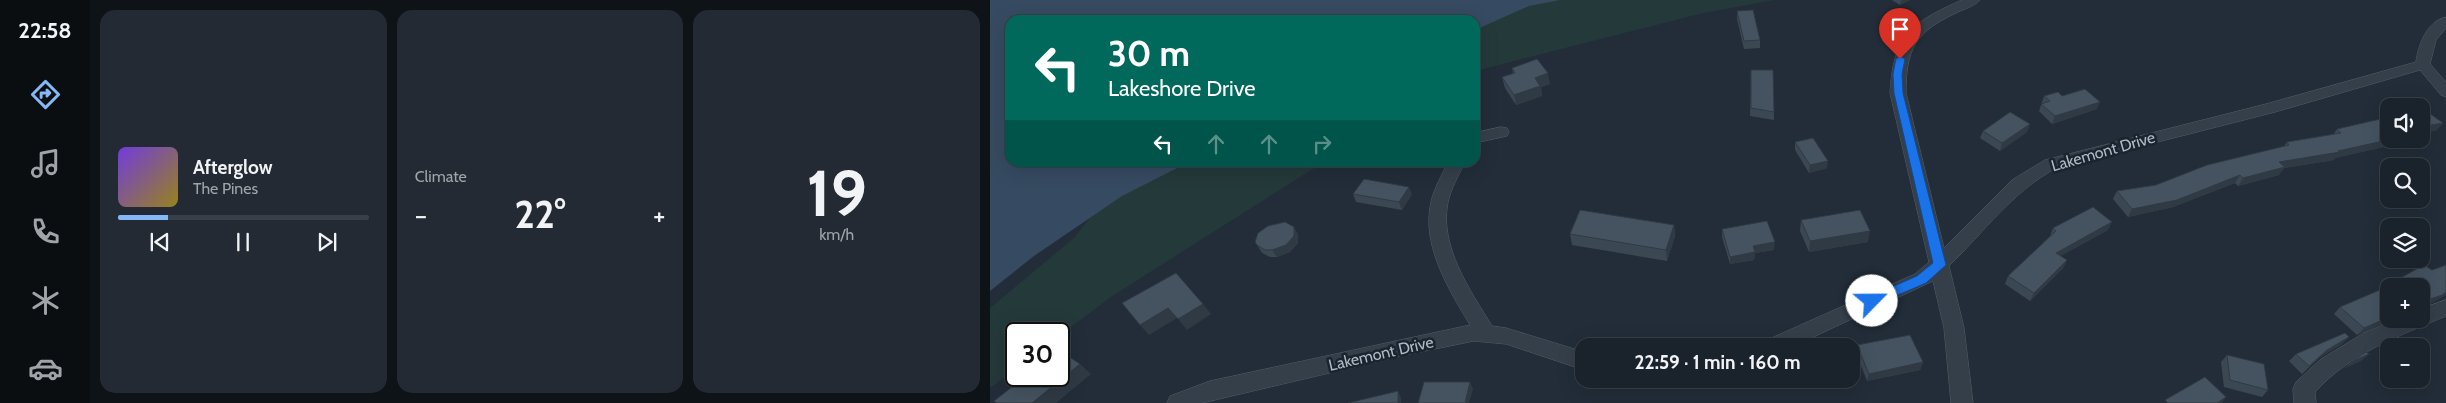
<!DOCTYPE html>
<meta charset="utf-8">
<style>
body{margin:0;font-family:Cabin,sans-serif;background:#232a33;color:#f1f3f6;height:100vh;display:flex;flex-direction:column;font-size:19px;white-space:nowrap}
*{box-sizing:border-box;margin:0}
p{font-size:16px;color:#9fa4a9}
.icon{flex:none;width:28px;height:28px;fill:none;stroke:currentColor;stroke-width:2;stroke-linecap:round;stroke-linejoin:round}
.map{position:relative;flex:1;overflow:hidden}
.drawer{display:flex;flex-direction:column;gap:10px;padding:10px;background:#0e1318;width:900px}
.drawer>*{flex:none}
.top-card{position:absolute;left:15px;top:15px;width:475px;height:152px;border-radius:15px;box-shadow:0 5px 20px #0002,0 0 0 1px #383f47;background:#00695c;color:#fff;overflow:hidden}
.tools{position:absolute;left:1390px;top:98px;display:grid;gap:10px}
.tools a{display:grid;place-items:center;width:50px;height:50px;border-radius:10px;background:#1a222b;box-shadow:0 5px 20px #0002,0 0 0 1px #383f47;font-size:25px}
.speed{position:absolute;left:15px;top:322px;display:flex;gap:10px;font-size:25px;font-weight:700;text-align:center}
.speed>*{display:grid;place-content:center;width:65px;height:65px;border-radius:50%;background:#1a222b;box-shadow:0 5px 20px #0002,0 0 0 1px #383f47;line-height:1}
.speed .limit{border:2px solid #111;border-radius:8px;background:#fff;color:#111}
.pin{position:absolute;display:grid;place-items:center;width:42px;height:42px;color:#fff;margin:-51px -21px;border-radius:50% 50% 50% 0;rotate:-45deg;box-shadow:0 0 5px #0007}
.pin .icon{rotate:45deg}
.me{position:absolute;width:55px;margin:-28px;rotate:67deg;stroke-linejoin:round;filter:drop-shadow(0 0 4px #0008)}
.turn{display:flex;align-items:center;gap:18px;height:105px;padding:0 20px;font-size:22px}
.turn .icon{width:65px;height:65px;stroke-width:2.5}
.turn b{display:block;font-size:35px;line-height:42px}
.lanes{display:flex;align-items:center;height:48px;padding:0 20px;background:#0003;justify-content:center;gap:25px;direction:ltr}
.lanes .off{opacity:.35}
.big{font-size:38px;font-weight:700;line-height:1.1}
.drawer .card{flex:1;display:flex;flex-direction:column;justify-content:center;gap:8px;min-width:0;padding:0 18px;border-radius:15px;background:#232a33}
.drawer .dial{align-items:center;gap:0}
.dial b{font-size:65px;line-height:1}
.song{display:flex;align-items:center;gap:15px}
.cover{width:60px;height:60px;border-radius:8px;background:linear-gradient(135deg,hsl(260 70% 55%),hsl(50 70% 35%))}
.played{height:5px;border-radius:2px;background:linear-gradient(90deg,#85b8f6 20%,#383f47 20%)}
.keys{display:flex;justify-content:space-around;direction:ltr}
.heat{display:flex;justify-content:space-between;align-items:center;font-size:28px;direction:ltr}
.drawer .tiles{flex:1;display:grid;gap:10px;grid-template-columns:repeat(3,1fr)}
.trip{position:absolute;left:585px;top:338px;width:285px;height:50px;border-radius:15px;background:#1a222b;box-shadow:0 5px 20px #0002,0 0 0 1px #383f47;font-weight:700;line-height:50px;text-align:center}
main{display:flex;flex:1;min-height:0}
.menu{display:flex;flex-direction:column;width:90px;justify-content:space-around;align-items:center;background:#0a0e11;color:#9fa4a9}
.menu .icon{width:35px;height:35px}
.menu .selected{color:#85b8f6}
.menu b{font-size:22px;color:#f1f3f6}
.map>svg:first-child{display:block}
</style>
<main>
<nav class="menu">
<b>22:58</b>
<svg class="icon selected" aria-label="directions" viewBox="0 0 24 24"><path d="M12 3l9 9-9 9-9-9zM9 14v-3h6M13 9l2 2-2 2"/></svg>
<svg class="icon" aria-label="music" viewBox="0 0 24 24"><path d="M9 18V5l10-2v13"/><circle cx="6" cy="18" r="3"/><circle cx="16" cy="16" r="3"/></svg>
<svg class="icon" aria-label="phone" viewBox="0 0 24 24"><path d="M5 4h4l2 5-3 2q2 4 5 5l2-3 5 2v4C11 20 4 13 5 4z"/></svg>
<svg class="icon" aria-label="climate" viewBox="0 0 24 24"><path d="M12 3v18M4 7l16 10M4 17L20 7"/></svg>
<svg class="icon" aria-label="car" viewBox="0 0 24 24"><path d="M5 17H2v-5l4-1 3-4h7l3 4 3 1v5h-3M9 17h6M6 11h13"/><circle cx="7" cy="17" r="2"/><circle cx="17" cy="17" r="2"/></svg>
</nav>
<section class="drawer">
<div class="tiles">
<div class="card">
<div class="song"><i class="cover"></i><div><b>Afterglow</b><p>The Pines</p></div></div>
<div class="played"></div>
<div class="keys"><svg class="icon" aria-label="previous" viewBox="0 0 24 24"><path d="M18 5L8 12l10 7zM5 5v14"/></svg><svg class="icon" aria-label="pause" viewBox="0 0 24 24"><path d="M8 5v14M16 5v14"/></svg><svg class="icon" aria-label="next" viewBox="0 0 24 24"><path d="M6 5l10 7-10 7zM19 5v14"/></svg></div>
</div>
<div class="card"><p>Climate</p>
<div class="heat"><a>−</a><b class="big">22°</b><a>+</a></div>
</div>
<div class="card dial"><b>19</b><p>km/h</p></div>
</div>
</section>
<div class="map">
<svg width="1456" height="403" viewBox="0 0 1456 403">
<rect width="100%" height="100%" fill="#222d39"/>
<g fill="#24393a">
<polygon points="547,0 784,0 709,14 485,71 483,20"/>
<polygon points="166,163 332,163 121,297 69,336 69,334 26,334 26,368 0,388 0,308 84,238 134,174"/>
</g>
<polygon fill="#364a61" points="0,0 570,0 539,6 485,30 485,20 20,20 20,162 197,163 132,196 44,256 0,291"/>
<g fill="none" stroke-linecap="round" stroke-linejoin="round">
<defs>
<g id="minor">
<path d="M972,0H990C984,7 973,9 966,13C925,32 916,49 916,93L954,248L1022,180L1055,160L1276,104L1426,62C1428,45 1437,21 1456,17V28L1446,40L1440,64L1456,82V97L1451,95L1430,70L1285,112L1066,168C1021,193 995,231 959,266L974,328L983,403H961L954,328L943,281L804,346H774L777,340L925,274L939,262L900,93C903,35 922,22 972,0Z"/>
<polygon points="511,127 517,128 519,132 517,136 485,143 485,133"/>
<path d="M458,162H475C469,175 461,188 458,202C449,246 480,290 502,326L516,328L594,352V370L516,344L484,341L420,354L212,403H177L180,396L220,381L480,325C459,290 431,245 441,202C444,188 452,175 458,162Z"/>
<path d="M1456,300V316C1409,336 1360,353 1325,392L1326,403H1304L1303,389L1306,382L1331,359L1374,333L1407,319H1431V309Z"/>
</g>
</defs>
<use href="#minor" stroke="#535d67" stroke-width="1"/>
<use href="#minor" fill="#353f4a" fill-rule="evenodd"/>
</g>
<g fill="#3b4753">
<polygon points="902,0 920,0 910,5"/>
<polygon points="747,11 770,40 770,48 754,49 747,19"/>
<polygon points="522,68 560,84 551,87 552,96 526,105 515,88 512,77 523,73"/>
<polygon points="761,70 784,112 784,120 760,116"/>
<polygon points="1054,96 1072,96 1107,109 1062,124 1049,111"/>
<polygon points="1040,124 1037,132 1010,151 990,138 993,131"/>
<polygon points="1347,129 1398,146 1345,158 1344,160 1294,168 1289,175 1248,186 1245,183 1183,207 1138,217 1123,199 1127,191 1166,185 1294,146 1297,142 1343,135"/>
<polygon points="805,142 837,168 819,173 805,150"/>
<polygon points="363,194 422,194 412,210 366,202"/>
<polygon points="811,220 878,242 819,252 810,231"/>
<polygon points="684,225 685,236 677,261 582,245 580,234"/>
<polygon points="1063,228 1118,230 1070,256 1077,260 1073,268 1040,301 1015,284 1018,276 1060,236"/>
<polygon points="732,229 784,250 765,253 764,260 740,264 732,237"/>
<polygon points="308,234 308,243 300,252 287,257 280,257 272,253 267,245"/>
<polygon points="1350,307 1399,319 1403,319 1367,335 1344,314"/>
<polygon points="1352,344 1330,357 1312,374 1299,361 1306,354"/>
<polygon points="867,345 933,362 930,370 877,381 866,353"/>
<polygon points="1237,355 1278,390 1272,397 1234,387 1231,362"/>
</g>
<g fill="#303a44">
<polygon points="911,0 920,0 910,5"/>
<polygon points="558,73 560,84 551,87 552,96 526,105 524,95 545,78"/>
<polygon points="1110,102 1107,109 1062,124 1065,116"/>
<polygon points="1453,123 1446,131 1431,133 1431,127"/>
<polygon points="1040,124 1037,132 1010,151 1012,143"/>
<polygon points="1402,139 1404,139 1398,146 1345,158 1344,160 1294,168 1289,175 1248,186 1253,178 1289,162 1348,151"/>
<polygon points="838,161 837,168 819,173 820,165"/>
<polygon points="1250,175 1245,183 1183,207 1138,217 1142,209"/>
<polygon points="419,187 422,194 412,210 409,202"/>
<polygon points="1122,222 1118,230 1062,261 1066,253"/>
<polygon points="684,225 685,236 677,261 676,250"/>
<polygon points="304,227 308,234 308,243 300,252 287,257 282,250"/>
<polygon points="880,231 878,242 819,252 820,241"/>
<polygon points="785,242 784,250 765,253 764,260 740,264 740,257 763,246"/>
<polygon points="1077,260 1073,268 1040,301 1044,293"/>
<polygon points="1456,292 1456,295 1444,302 1434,306 1431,308 1431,306 1438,300"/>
<polygon points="213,304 221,314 197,330 188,319"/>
<polygon points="178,308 187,318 159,335 150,325"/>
<polygon points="1399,317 1399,319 1403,319 1367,335 1374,328"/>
<polygon points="1359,337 1352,344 1330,357 1312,374 1337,350"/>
<polygon points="1379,354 1371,361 1353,369 1361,362"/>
<polygon points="933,362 930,370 877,381 879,374"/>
<polygon points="90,364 101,374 66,403 42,403"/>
<polygon points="480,382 483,389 479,403 475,403"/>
<polygon points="408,391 411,398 411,403 408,403"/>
<polygon points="1236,397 1232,403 1227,403"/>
</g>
<g fill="#455361" stroke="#303a44">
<polygon points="763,10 770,40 754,41 747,11"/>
<polygon points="547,59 558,73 545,78 550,86 524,95 512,77 525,73 522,68"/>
<polygon points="761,70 783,70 784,112 761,108"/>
<polygon points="1095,89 1110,102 1065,116 1051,104 1060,101 1054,96 1068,92 1072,96"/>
<polygon points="1431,110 1435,110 1453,123 1431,127"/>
<polygon points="1020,112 1040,124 1012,143 993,131"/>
<polygon points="1399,117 1399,133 1397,133 1399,134 1399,139 1402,139 1348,151 1350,152 1289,162 1295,167 1253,178 1250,175 1187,200 1142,209 1127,191 1166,185 1217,165 1299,145 1297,142 1351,133 1347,129"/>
<polygon points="823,138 838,161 820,165 805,142"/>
<polygon points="374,179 419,187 409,202 363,194"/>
<polygon points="1103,207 1122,222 1066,253 1077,260 1044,293 1018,276 1066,231 1063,228"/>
<polygon points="590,210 684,225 676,250 580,234"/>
<polygon points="870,210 880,231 820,241 811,220"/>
<polygon points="777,221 785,242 763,246 765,252 740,257 732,229"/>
<polygon points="295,222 304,227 304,236 296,245 282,250 275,250 267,245 265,242 268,233 278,226"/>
<polygon points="1434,265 1442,270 1456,265 1456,292 1452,295 1438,300 1435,305 1431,306 1431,286 1399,286 1405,284 1403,282"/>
<polygon points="186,273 213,304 188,319 178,308 150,325 132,303"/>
<polygon points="1399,286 1399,317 1374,328 1350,307"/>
<polygon points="1355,333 1359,337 1337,350 1319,366 1306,354"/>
<polygon points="920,335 933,362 879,374 867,345"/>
<polygon points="69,350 90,364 42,403 7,403 4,401 36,376 69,376"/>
<polygon points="1376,352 1379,354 1361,362"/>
<polygon points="1237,355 1274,364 1278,390 1240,380"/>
<polygon points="1215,377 1236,397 1227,403 1178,403 1175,400"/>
<polygon points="434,382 480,382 475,403 428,403"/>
<polygon points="408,391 408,403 358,403"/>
</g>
<polygon fill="#1a73e8" stroke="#114b97" points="910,56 915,59 912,74 913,93 956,265 936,283 882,306 877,305 875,301 877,298 927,276 943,263 904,93 903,74 906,59"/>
<g text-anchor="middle" stroke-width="5" stroke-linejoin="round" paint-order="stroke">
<g font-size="16" fill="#b0bac6" stroke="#1b242e">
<text transform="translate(1113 151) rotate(-16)" y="6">Lakemont Drive</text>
<text transform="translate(391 353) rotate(-13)" y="6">Lakemont Drive</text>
</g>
</g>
</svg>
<div class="tools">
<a><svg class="icon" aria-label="sound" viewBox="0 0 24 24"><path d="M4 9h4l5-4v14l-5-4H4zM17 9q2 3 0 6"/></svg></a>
<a><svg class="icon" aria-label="search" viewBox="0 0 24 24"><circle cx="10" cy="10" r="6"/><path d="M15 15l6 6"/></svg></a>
<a><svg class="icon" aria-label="layers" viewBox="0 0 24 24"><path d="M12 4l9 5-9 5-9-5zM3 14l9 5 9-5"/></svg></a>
<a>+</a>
<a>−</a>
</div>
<div class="speed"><div class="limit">30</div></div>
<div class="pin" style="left:910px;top:59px;background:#d93025"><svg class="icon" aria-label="arrive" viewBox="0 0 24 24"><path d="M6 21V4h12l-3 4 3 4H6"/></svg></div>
<svg class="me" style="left:882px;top:301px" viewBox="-20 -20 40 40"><circle r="19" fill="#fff"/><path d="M0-13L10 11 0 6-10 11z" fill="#1a73e8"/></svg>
<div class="trip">22:59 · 1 min · 160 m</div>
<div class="top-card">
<div class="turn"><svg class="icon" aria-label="left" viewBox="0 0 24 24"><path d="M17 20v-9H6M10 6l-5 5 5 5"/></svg><div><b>30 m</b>Lakeshore Drive</div></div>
<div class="lanes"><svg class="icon" aria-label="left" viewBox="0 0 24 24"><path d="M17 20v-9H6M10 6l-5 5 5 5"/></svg><svg class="icon off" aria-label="ahead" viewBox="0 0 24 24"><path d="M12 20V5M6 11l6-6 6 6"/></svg><svg class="icon off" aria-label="ahead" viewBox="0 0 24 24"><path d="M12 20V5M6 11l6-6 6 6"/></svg><svg class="icon off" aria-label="right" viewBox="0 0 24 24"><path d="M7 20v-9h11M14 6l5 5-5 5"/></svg></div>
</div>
</div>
</main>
